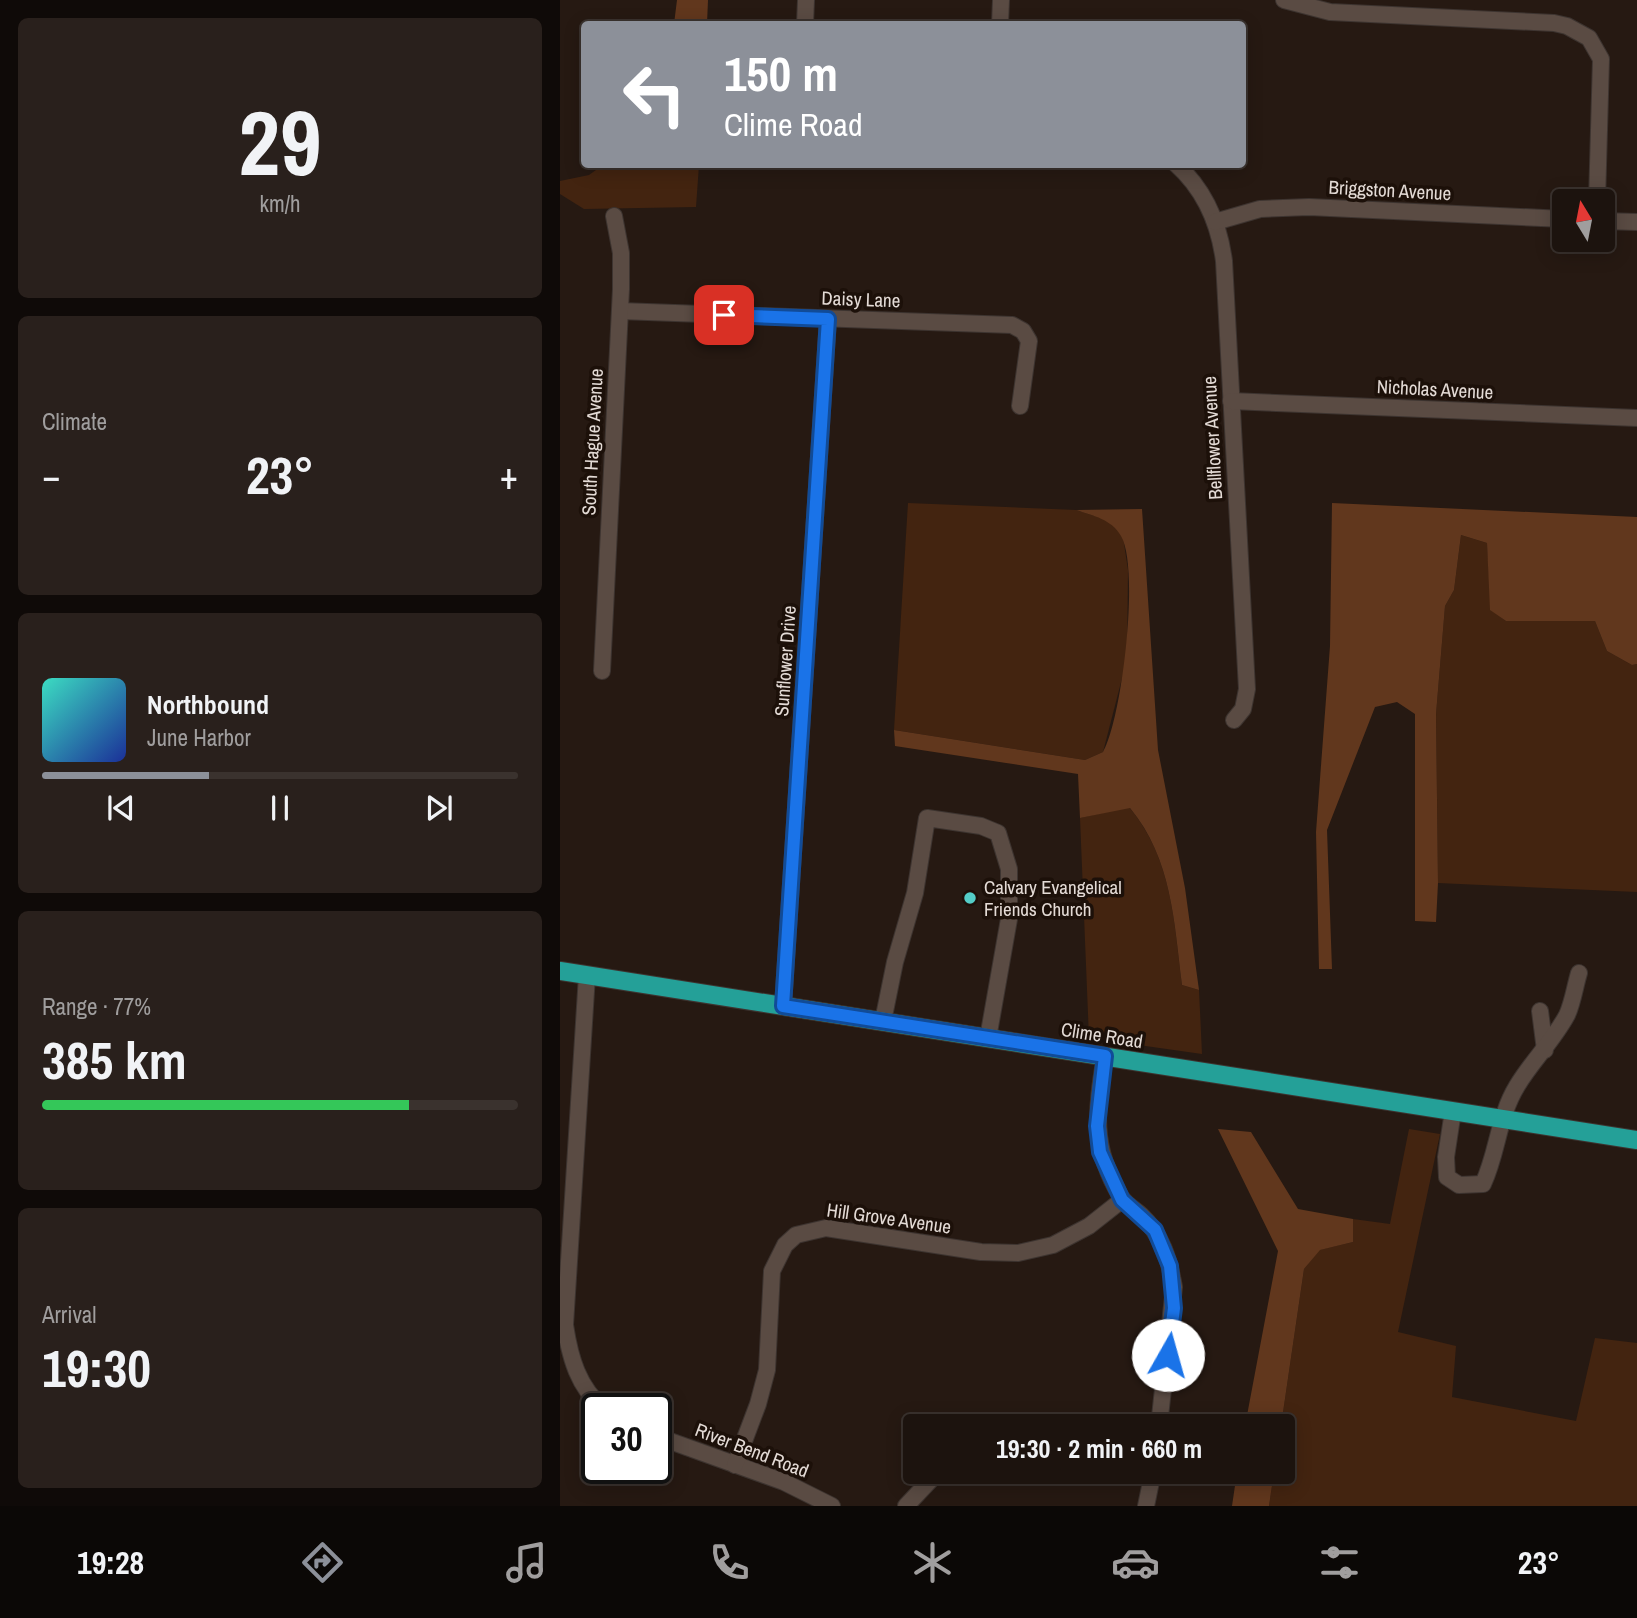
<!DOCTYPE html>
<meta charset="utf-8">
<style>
body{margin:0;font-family:"Archivo Narrow",sans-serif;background:#29201c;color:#f1f3f6;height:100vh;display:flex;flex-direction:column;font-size:26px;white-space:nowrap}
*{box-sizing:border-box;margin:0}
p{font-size:23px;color:#a09e9e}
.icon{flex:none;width:38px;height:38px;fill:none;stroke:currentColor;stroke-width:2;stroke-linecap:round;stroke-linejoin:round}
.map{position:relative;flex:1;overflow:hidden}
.panel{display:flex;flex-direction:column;gap:18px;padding:18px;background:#0f0a08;width:560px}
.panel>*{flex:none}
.top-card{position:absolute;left:21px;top:21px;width:665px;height:147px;border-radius:7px;box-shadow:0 4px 18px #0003,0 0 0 2px #3a322e;background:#8c9099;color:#fff;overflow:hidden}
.needle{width:46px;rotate:350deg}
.tools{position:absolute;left:992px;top:189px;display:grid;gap:14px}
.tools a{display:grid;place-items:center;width:63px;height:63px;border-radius:7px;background:#1c130e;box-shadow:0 4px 18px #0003,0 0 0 2px #3a322e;font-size:35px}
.speed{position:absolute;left:21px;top:1393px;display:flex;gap:14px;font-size:35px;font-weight:700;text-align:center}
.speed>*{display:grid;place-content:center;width:91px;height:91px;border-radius:50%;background:#1c130e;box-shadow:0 4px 18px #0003,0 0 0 2px #3a322e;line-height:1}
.speed .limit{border:4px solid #111;border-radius:10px;background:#fff;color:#111}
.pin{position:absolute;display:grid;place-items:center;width:60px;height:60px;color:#fff;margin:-30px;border-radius:14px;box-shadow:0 4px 10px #0006}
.me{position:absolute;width:77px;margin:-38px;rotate:7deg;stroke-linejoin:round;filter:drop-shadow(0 0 5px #0008)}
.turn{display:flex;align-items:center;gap:24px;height:147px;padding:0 28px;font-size:32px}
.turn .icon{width:91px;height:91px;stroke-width:2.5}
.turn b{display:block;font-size:49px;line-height:60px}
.big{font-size:52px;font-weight:800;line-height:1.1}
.panel .tile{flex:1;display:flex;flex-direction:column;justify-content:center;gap:10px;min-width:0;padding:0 24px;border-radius:10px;background:#29201c}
.panel .dial{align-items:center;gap:0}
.dial b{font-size:91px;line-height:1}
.song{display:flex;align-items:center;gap:21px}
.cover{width:84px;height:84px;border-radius:10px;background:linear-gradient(135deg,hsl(170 70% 55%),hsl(230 70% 35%))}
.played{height:7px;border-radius:4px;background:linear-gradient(90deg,#8c9099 35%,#3a322e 35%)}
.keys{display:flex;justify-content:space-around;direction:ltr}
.heat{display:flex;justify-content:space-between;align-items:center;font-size:38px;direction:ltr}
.charge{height:10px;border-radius:5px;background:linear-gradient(90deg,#34c759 77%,#3a322e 0)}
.trip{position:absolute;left:343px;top:1414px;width:392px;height:70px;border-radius:7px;background:#1c130e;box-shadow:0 4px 18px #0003,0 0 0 2px #3a322e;font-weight:800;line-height:70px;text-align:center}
.menu{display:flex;height:112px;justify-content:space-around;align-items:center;background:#0b0806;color:#a09e9e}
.menu .icon{width:49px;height:49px}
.menu .selected{color:#8c9099}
.menu b{font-size:32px;color:#f1f3f6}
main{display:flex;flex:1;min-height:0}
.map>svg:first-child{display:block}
</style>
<main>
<section class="panel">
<div class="tile dial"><b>29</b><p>km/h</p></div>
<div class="tile"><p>Climate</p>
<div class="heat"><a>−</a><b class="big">23°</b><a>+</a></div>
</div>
<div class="tile">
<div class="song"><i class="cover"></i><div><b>Northbound</b><p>June Harbor</p></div></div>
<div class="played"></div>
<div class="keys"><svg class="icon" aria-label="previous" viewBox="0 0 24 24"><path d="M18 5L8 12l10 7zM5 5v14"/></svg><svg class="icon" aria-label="pause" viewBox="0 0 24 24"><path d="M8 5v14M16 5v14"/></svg><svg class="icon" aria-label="next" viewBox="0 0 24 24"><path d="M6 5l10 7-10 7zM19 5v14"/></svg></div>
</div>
<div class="tile"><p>Range · 77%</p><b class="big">385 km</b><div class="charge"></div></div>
<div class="tile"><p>Arrival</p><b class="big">19:30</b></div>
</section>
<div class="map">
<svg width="1077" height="1506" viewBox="0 0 1077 1506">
<rect width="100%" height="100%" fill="#261912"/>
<g fill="#432410">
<polygon points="43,165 139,165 136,207 24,209 0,194 0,181 29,175"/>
<polygon points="348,503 516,510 548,520 563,537 568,570 567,659 543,752 525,760 334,730"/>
<polygon points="901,535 927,543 931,610 946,621 1035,621 1047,651 1072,665 1077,664 1077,892 878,883 876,714 885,606 894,590"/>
<path d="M569,807C612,858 614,921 622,985L639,990L642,1054L529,1038L520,818Z"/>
<polygon points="849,1129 880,1134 838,1332 896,1346 892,1397 1016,1421 1035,1338 1077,1343 1077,1506 709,1506 714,1472 723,1472 721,1426 744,1269 759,1250 793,1242 793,1219 830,1224"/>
</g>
<g fill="#61371d">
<polygon points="117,0 148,0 147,24 114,24"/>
<polygon points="772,503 1077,517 1077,664 1072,665 1047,651 1035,621 946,621 930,610 927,543 901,535 894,590 885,606 876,714 878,883 876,922 855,921 855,714 837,702 815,707 767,830 772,969 759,969 756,832 770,646"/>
<path d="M582,509L598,750L625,888L639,990L622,985C614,921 612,859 570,808L520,818L518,774L335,746L334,730L525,760L543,752C562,720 580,568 561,536C551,519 534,516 516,510Z"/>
<polygon points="658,1129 691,1132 738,1209 793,1219 793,1242 760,1250 744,1269 721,1426 685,1426 718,1251"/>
<polygon points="677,1472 714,1472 709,1506 672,1506"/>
</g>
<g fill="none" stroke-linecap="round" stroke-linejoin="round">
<defs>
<g id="minor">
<polyline points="724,0 770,12 994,23 1007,26 1029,38 1041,59 1037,201"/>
<polyline points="245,24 246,0"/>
<polyline points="440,24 441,0"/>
<path d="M616,164C645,190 659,223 664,261L687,689L683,709L674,720"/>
<polyline points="1043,221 1077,222"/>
<polyline points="655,222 700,209 749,207 1004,219"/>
<polyline points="60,311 452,325 463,331 469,341 460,406"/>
<polyline points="671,401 1077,418"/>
<polyline points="42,671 61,289 61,253 54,216"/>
<path d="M27,975L5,1325C10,1358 18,1387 44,1409"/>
<polyline points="223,1006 268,319"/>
<polyline points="980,1011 985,1050"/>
<polyline points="323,1021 335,962 355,893 367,818 421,826 438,833 449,869 449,919 428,1038"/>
<path d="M545,1056C536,1110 531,1148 561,1197C565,1204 574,1209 581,1215C602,1235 609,1259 614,1287L599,1426"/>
<path d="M893,1111L886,1157L887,1177L899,1185L923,1184C938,1152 938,1117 957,1086C972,1061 993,1041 1007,1015C1013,1002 1015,986 1019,973"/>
<polyline points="96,1436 224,1482 272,1506"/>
<polyline points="175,1465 198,1404 207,1370 212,1271 225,1245 236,1235 266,1228 421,1252 458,1253 493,1245 529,1226 562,1200"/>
<polyline points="346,1506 378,1472"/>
<polyline points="586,1506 593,1472"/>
</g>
<polyline id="major" points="0,971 1077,1140"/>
</defs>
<use href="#minor" stroke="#3d3430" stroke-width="18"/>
<use href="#major" stroke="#3d3430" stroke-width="20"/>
<use href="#minor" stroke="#5a4b43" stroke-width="16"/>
<use href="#major" stroke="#24a098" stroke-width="18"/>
</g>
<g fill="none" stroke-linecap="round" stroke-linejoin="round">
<defs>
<polyline id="route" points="164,315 268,319 223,1006 545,1056 537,1126 540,1152 562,1200 595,1230 610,1266 614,1308 608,1355"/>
</defs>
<use href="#route" stroke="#114b97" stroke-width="18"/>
<use href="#route" stroke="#1a73e8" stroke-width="12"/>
</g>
<circle fill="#54cdc8" stroke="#1c1009" stroke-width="2.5" cx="410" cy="898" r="7"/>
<g text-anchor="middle" stroke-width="7" stroke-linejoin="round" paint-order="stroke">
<g font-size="19" fill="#e4dbd6" stroke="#1c1009">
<text transform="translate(830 190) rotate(3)" y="7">Briggston Avenue</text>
<text transform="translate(301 299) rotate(2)" y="7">Daisy Lane</text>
<text transform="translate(875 389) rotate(3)" y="7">Nicholas Avenue</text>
<text transform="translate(652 438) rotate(-93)" y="7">Bellflower Avenue</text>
<text transform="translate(32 442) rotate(-87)" y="7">South Hague Avenue</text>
<text transform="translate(225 661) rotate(-86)" y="7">Sunflower Drive</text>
<text transform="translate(542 1035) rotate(9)" y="7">Clime Road</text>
<text transform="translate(329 1218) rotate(8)" y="7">Hill Grove Avenue</text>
<text transform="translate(192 1450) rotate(21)" y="7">River Bend Road</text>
</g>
<g font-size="19" fill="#e4dbd6" stroke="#1c1009" text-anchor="start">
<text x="424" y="894">Calvary Evangelical<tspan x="424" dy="22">Friends Church</tspan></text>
</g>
</g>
</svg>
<div class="tools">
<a><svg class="needle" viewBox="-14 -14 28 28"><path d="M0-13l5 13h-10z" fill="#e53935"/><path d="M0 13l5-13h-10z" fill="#a09e9e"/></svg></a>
</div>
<div class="speed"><div class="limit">30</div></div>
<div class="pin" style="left:164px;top:315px;background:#d93025"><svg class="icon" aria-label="arrive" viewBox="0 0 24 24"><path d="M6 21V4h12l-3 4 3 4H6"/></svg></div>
<svg class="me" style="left:608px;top:1355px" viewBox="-20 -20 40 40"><circle r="19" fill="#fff"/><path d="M0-13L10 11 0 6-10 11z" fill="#1a73e8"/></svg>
<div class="trip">19:30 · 2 min · 660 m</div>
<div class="top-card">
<div class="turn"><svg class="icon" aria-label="left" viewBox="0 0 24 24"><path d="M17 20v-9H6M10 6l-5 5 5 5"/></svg><div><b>150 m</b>Clime Road</div></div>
</div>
</div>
</main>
<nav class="menu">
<b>19:28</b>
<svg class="icon selected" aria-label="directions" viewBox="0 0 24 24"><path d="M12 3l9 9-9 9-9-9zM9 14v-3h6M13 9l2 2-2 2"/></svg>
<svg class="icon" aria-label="music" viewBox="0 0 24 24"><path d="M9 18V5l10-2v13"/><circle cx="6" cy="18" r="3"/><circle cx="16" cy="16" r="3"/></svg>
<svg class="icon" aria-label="phone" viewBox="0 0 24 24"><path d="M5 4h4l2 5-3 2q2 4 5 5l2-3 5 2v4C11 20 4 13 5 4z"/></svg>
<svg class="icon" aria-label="climate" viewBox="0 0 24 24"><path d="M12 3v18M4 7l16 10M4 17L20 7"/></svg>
<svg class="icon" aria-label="car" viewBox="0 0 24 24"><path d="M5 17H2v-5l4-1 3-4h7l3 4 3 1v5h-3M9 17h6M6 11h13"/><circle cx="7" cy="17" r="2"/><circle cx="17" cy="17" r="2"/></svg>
<svg class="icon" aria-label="filters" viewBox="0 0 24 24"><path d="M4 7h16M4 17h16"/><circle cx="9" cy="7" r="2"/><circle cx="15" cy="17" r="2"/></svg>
<b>23°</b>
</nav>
